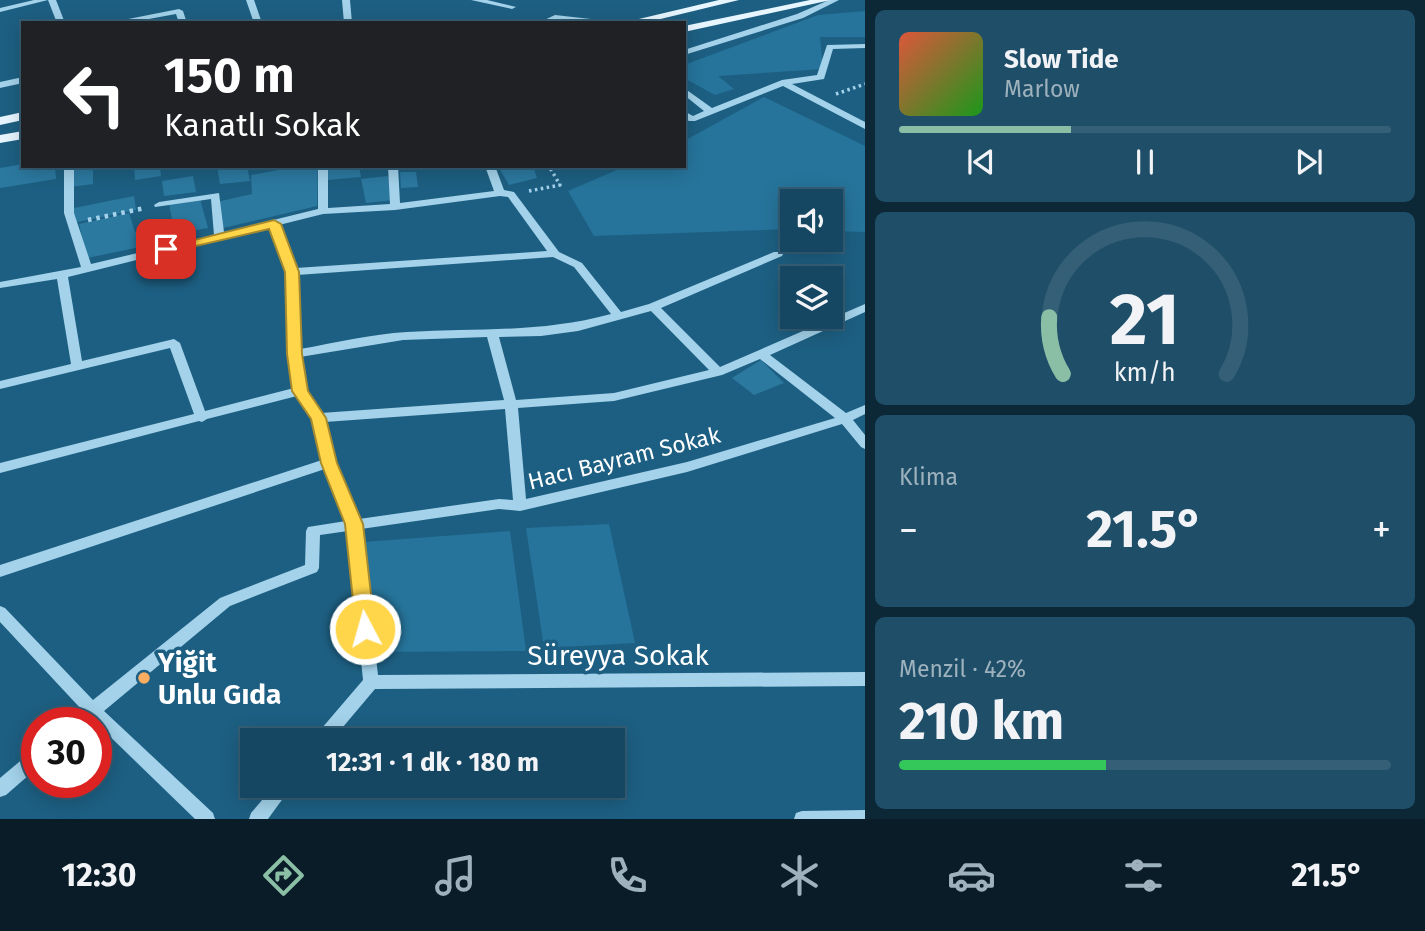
<!DOCTYPE html>
<html lang="tr">
<meta charset="utf-8">
<style>
body{margin:0;font-family:"Fira Sans",sans-serif;background:#1f4e68;color:#f1f3f6;height:100vh;display:flex;flex-direction:column;font-size:26px;white-space:nowrap}
*{box-sizing:border-box;margin:0}
p{font-size:23px;color:#9eb2be}
.icon{flex:none;width:38px;height:38px;fill:none;stroke:currentColor;stroke-width:2;stroke-linecap:round;stroke-linejoin:round}
.map{position:relative;flex:1;overflow:hidden}
.drawer{display:flex;flex-direction:column;gap:10px;padding:10px;background:#0c2736;width:560px}
.drawer>*{flex:none}
.hud{position:absolute;left:21px;top:21px;width:665px;height:147px;border-radius:0px;box-shadow:0 4px 18px #0003,0 0 0 2px #355f77;background:#202124;color:#fff;overflow:hidden}
.controls{position:absolute;left:780px;top:189px;display:grid;gap:14px}
.controls a{display:grid;place-items:center;width:63px;height:63px;border-radius:0px;background:#164762;box-shadow:0 4px 18px #0003,0 0 0 2px #355f77;font-size:35px}
.speed{position:absolute;left:21px;top:707px;display:flex;gap:14px;font-size:35px;font-weight:700;text-align:center}
.speed>*{display:grid;place-content:center;width:91px;height:91px;border-radius:50%;background:#164762;box-shadow:0 4px 18px #0003,0 0 0 2px #355f77;line-height:1}
.speed .limit{border:10px solid #d22;background:#fff;color:#111}
.pin{position:absolute;display:grid;place-items:center;width:60px;height:60px;color:#fff;margin:-30px;border-radius:14px;box-shadow:0 4px 10px #0006}
.me{position:absolute;width:77px;margin:-38px;rotate:354deg;stroke-linejoin:round;filter:drop-shadow(0 0 5px #0008)}
.turn{display:flex;align-items:center;gap:24px;height:147px;padding:0 28px;font-size:32px}
.turn .icon{width:91px;height:91px;stroke-width:2.5}
.turn b{display:block;font-size:49px;line-height:60px}
.big{font-size:52px;font-weight:700;line-height:1.1}
.drawer .card{flex:1;display:flex;flex-direction:column;justify-content:center;gap:10px;min-width:0;padding:0 24px;border-radius:10px;background:#1f4e68}
.drawer .dial{align-items:center;gap:0}
.dial svg{height:182px;overflow:visible;fill:none;stroke:#355f77;stroke-width:7;stroke-linecap:round;text-anchor:middle}
.dial text{fill:#f1f3f6;stroke:none}
.song{display:flex;align-items:center;gap:21px}
.cover{width:84px;height:84px;border-radius:10px;background:linear-gradient(135deg,hsl(10 70% 55%),hsl(120 70% 35%))}
.played{height:7px;border-radius:4px;background:linear-gradient(90deg,#8abfa5 35%,#355f77 35%)}
.keys{display:flex;justify-content:space-around;direction:ltr}
.heat{display:flex;justify-content:space-between;align-items:center;font-size:38px;direction:ltr}
.charge{height:10px;border-radius:5px;background:linear-gradient(90deg,#34c759 42%,#355f77 0)}
.trip{position:absolute;left:240px;top:728px;width:385px;height:70px;border-radius:0px;background:#164762;box-shadow:0 4px 18px #0003,0 0 0 2px #355f77;font-weight:700;line-height:70px;text-align:center}
.tab-bar{display:flex;height:112px;justify-content:space-around;align-items:center;background:#091c27;color:#9eb2be}
.tab-bar .icon{width:49px;height:49px}
.tab-bar .current{color:#8abfa5}
.tab-bar b{font-size:32px;color:#f1f3f6}
main{display:flex;flex:1;min-height:0}
.map>svg:first-child{display:block}
</style>
<main>
<div class="map">
<svg width="865" height="819" viewBox="0 0 865 819">
<rect width="100%" height="100%" fill="#1d5f82"/>
<g fill="#26749b">
<polygon points="865,11 865,37 820,37 823,69 718,76 734,89 715,95 684,78 684,65 818,15"/>
<polygon points="764,97 865,146 865,232 831,231 831,201 793,201 793,229 594,236 568,191 626,166 684,166 684,141"/>
<polygon points="609,524 635,643 544,648 526,528"/>
<polygon points="510,531 526,651 378,652 364,542"/>
</g>
<g fill="#2c79a0">
<polygon points="23,164 55,166 56,179 0,188 0,168"/>
<polygon points="74,166 93,166 93,184 69,187 69,167"/>
<polygon points="134,166 160,166 161,176 135,180"/>
<polygon points="217,166 247,166 250,181 220,184"/>
<polygon points="278,166 318,166 317,206 223,228 217,202 252,194 251,175 278,170"/>
<polygon points="327,166 359,166 361,177 328,180"/>
<polygon points="498,166 533,166 537,178 509,185"/>
<polygon points="400,172 416,172 418,187 401,188"/>
<polygon points="193,176 196,192 164,196 162,181"/>
<polygon points="388,176 394,200 366,203 361,179"/>
<polygon points="134,196 136,210 73,223 69,209"/>
<polygon points="200,199 208,228 175,234 169,204"/>
<polygon points="129,213 135,232 140,229 145,246 87,258 79,224"/>
<polygon points="761,360 784,383 754,395 732,378"/>
</g>
<g fill="none" stroke-linecap="round" stroke-linejoin="round">
<g stroke="#a3d2ea" stroke-width="3.5" stroke-dasharray="2.5 3.5" stroke-linecap="butt">
<polyline points="836,94 865,84"/>
<polyline points="529,191 560,185 549,166"/>
</g>
<polyline stroke="#a3d2ea" stroke-width="4.5" stroke-dasharray="3.5 5" stroke-linecap="butt" points="88,220 145,208"/>
<g fill="#a3d2ea" fill-rule="evenodd">
<polygon points="34,0 48,0 0,12 0,8"/>
<polygon points="48,0 56,0 65,23 57,23"/>
<polygon points="246,0 254,0 262,23 254,23"/>
<polygon points="342,0 350,0 352,23 344,23"/>
<polygon points="471,0 487,0 516,7 512,9"/>
<polygon points="829,0 839,0 803,18 684,55 684,50 797,14"/>
<polygon points="179,9 183,11 187,23 179,23 176,14 127,23 108,23"/>
<path d="M555,15L591,19L595,21C583,25 568,17 555,20C549,21 545,23 538,23Z"/>
<polygon points="865,44 865,48 833,49 824,79 792,84 865,122 865,129 783,86 695,121 689,121 684,118 684,111 693,116 704,111 684,95 684,88 712,108 782,80 817,75 827,45"/>
<polygon points="23,77 23,83 0,88 0,82"/>
<path d="M64,166H74V213L91,264L214,235L211,199L155,207L154,205L159,202L219,193L224,232L318,209V166H328V208L390,204L388,166H398L400,203L494,191L485,166H495L504,190L514,192L559,252L582,263L621,312L649,304L774,252H782L783,254L782,256L661,308L720,367L865,304V312L770,355L846,413L865,405V414L853,420L865,435V449L861,447L842,424L687,472L520,511L499,509L361,529L378,675L865,672V686L375,689L332,740H314L316,735L363,680L348,531L320,535L319,568L317,572L230,606L104,711L213,813L215,819H195L96,723L92,720L89,723H69L71,718L82,710L0,622V606L5,608L93,700L220,598L305,565L306,531L308,527L346,521L325,469L0,577V565L322,460L312,419L297,396L207,419L202,422L199,421L0,473V463L194,414L170,348L0,389V381L71,364L57,279L0,288V282L81,267L64,213ZM500,196L508,197L547,251L296,268L279,225L323,214L395,210ZM270,227L287,272L288,354L294,388L205,411L180,343L174,339L82,361L68,277ZM553,257L574,267L611,314C541,333 478,328 407,332C371,334 335,343 300,349L297,275ZM651,311L709,370L614,393L516,400L499,337L541,336L578,331ZM487,337L504,400L321,413L306,390L300,357L403,340ZM760,359L835,418L687,462L526,499L518,408L614,401L722,375ZM505,409L513,500L499,499L359,519L335,463L325,422Z"/>
<polygon points="37,749 37,768 6,795 0,797 0,778 31,752"/>
<polygon points="274,786 292,786 268,819 249,819 251,813"/>
<polygon points="865,810 865,819 794,819 796,813 802,811"/>
</g>
<g fill="#e6f5fe" fill-rule="evenodd">
<polygon points="719,0 739,0 644,23 622,23"/>
<polygon points="810,0 831,0 684,32 684,26"/>
<polygon points="23,112 23,120 0,125 0,117"/>
<polygon points="23,131 23,139 0,143 0,135"/>
</g>
</g>
<polygon fill="#ffd54a" stroke="#a68a30" stroke-width="2" points="274,220 281,224 299,272 302,354 308,391 326,418 337,463 363,524 375,629 372,635 358,635 356,629 345,524 321,463 311,419 292,391 287,354 285,272 269,229 166,253 159,249"/>
<circle fill="#f9ad61" stroke="#1d5f82" stroke-width="2.5" cx="144" cy="678" r="7"/>
<g text-anchor="middle" stroke-width="7" stroke-linejoin="round" paint-order="stroke">
<g font-size="23" fill="#fff" stroke="#1d5f82">
<text transform="translate(624 458) rotate(-14)" y="8">Hacı Bayram Sokak</text>
</g>
<g font-size="28" fill="#fff" stroke="#1d5f82">
<text x="618" y="665">Süreyya Sokak</text>
</g>
<g font-size="28" font-weight="bold" fill="#fff" stroke="#1d5f82" text-anchor="start">
<text x="158" y="672">Yiğit<tspan x="158" dy="32">Unlu Gıda</tspan></text>
</g>
</g>
</svg>
<div class="controls">
<a><svg class="icon" aria-label="sound" viewBox="0 0 24 24"><path d="M4 9h4l5-4v14l-5-4H4zM17 9q2 3 0 6"/></svg></a>
<a><svg class="icon" aria-label="layers" viewBox="0 0 24 24"><path d="M12 4l9 5-9 5-9-5zM3 14l9 5 9-5"/></svg></a>
</div>
<div class="speed"><div class="limit">30</div></div>
<div class="pin" style="left:166px;top:249px;background:#d93025"><svg class="icon" aria-label="arrive" viewBox="0 0 24 24"><path d="M6 21V4h12l-3 4 3 4H6"/></svg></div>
<svg class="me" style="left:365px;top:629px" viewBox="-20 -20 40 40"><circle r="17" fill="#ffd54a" stroke="#fff" stroke-width="3"/><path d="M0-11L8 9 0 5-8 9z" fill="#fff"/></svg>
<div class="trip">12:31 · 1 dk · 180 m</div>
<div class="hud">
<div class="turn"><svg class="icon" aria-label="left" viewBox="0 0 24 24"><path d="M17 20v-9H6M10 6l-5 5 5 5"/></svg><div><b>150 m</b>Kanatlı Sokak</div></div>
</div>
</div>
<section class="drawer">
<div class="card">
<div class="song"><i class="cover"></i><div><b>Slow Tide</b><p>Marlow</p></div></div>
<div class="played"></div>
<div class="keys"><svg class="icon" aria-label="previous" viewBox="0 0 24 24"><path d="M18 5L8 12l10 7zM5 5v14"/></svg><svg class="icon" aria-label="pause" viewBox="0 0 24 24"><path d="M8 5v14M16 5v14"/></svg><svg class="icon" aria-label="next" viewBox="0 0 24 24"><path d="M6 5l10 7-10 7zM19 5v14"/></svg></div>
</div>
<div class="card dial"><svg viewBox="0 0 100 80">
<path d="M14 69A42 42 0 1 1 86 69"/>
<path d="M14 69A42 42 0 0 1 8 44" stroke="#8abfa5"/>
<text x="50" y="56" font-size="32" font-weight="700">21</text>
<text x="50" y="72" font-size="11">km/h</text>
</svg></div>
<div class="card"><p>Klima</p>
<div class="heat"><a>−</a><b class="big">21.5°</b><a>+</a></div>
</div>
<div class="card"><p>Menzil · 42%</p><b class="big">210 km</b><div class="charge"></div></div>
</section>
</main>
<nav class="tab-bar">
<b>12:30</b>
<svg class="icon current" aria-label="directions" viewBox="0 0 24 24"><path d="M12 3l9 9-9 9-9-9zM9 14v-3h6M13 9l2 2-2 2"/></svg>
<svg class="icon" aria-label="music" viewBox="0 0 24 24"><path d="M9 18V5l10-2v13"/><circle cx="6" cy="18" r="3"/><circle cx="16" cy="16" r="3"/></svg>
<svg class="icon" aria-label="phone" viewBox="0 0 24 24"><path d="M5 4h4l2 5-3 2q2 4 5 5l2-3 5 2v4C11 20 4 13 5 4z"/></svg>
<svg class="icon" aria-label="climate" viewBox="0 0 24 24"><path d="M12 3v18M4 7l16 10M4 17L20 7"/></svg>
<svg class="icon" aria-label="car" viewBox="0 0 24 24"><path d="M5 17H2v-5l4-1 3-4h7l3 4 3 1v5h-3M9 17h6M6 11h13"/><circle cx="7" cy="17" r="2"/><circle cx="17" cy="17" r="2"/></svg>
<svg class="icon" aria-label="filters" viewBox="0 0 24 24"><path d="M4 7h16M4 17h16"/><circle cx="9" cy="7" r="2"/><circle cx="15" cy="17" r="2"/></svg>
<b>21.5°</b>
</nav>
